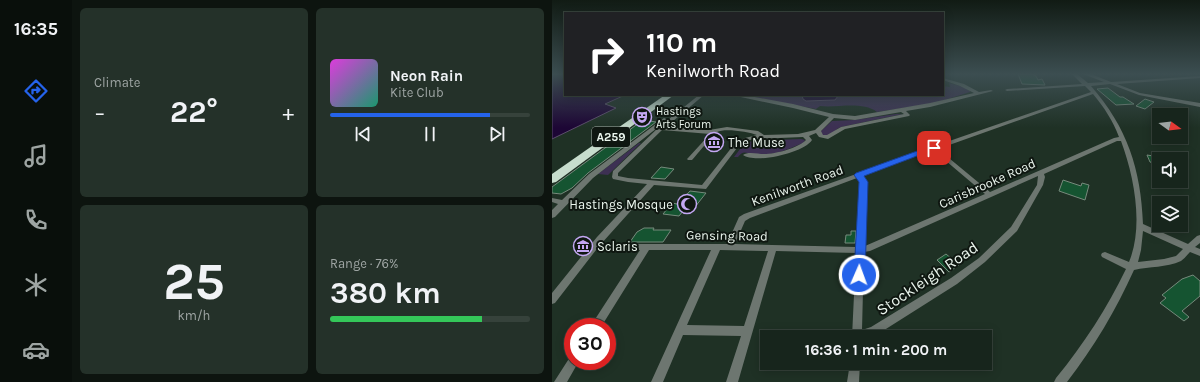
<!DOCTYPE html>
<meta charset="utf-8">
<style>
body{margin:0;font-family:Karla,sans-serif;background:#243129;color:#f1f3f6;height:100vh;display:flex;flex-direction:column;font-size:15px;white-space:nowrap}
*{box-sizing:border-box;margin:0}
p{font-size:13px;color:#9ea5a3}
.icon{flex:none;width:22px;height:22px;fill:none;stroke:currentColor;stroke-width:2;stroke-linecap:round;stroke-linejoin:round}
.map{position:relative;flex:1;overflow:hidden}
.drawer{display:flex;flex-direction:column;gap:8px;padding:8px;background:#0d140f;width:480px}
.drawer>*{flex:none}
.top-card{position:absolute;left:12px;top:12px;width:380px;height:84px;border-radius:0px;box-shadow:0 2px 10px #0003,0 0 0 1px #36423b;background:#202124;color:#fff;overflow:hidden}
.needle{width:26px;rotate:105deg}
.buttons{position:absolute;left:600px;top:108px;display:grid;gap:8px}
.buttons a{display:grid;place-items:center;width:36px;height:36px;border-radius:0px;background:#17251c;box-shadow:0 2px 10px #0003,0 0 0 1px #36423b;font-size:20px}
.speed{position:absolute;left:12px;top:318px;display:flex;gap:8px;font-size:20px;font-weight:700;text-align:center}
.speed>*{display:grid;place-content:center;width:52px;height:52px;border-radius:50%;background:#17251c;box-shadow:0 2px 10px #0003,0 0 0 1px #36423b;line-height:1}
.speed .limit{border:6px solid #d22;background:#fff;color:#111}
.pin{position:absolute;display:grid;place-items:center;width:34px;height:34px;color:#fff;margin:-17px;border-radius:8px;box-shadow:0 2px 6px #0006}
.me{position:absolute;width:44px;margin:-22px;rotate:2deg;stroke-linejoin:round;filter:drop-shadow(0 0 3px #0008)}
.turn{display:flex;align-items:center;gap:14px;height:84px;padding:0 16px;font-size:18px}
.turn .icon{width:52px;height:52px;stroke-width:2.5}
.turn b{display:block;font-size:28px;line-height:34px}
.big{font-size:30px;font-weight:700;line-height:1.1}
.drawer .widget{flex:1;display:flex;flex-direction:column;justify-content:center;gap:6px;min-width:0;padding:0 14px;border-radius:6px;background:#243129}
.drawer .dial{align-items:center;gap:0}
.dial b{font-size:52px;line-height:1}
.song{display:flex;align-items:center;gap:12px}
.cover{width:48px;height:48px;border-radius:6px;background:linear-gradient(135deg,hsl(300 70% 55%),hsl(160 70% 35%))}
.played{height:4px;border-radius:2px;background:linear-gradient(90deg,#2563eb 80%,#36423b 80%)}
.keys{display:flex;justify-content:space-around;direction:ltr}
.heat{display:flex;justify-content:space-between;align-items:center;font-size:22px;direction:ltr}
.charge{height:6px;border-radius:3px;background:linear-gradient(90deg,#34c759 76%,#36423b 0)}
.drawer .tiles{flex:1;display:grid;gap:8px;grid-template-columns:repeat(2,1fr)}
.trip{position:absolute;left:208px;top:330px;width:232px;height:40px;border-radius:0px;background:#17251c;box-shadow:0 2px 10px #0003,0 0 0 1px #36423b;font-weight:700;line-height:40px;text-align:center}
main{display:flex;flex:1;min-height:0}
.dock{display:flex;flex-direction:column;width:72px;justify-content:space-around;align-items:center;background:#090f0b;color:#9ea5a3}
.dock .icon{width:28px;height:28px}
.dock .on{color:#2563eb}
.dock b{font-size:18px;color:#f1f3f6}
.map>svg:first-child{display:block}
</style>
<main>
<nav class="dock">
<b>16:35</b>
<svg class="icon on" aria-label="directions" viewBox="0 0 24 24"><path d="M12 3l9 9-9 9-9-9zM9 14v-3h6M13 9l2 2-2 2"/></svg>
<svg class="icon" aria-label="music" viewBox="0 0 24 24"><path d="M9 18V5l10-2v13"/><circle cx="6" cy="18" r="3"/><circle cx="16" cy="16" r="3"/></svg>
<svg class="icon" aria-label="phone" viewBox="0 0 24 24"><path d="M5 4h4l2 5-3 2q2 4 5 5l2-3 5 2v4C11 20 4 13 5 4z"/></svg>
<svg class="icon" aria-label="climate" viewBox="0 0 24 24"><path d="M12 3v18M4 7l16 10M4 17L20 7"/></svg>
<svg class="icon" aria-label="car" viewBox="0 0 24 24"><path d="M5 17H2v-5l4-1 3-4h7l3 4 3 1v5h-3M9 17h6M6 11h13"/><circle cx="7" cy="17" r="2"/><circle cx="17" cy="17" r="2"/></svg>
</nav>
<section class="drawer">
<div class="tiles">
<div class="widget"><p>Climate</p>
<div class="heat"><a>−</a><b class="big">22°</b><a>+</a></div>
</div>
<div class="widget">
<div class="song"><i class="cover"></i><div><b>Neon Rain</b><p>Kite Club</p></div></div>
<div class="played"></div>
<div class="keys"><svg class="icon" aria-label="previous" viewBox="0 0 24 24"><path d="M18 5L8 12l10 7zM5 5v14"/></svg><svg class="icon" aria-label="pause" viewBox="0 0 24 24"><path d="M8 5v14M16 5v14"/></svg><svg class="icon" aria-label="next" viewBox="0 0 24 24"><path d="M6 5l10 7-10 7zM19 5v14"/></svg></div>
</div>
<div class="widget dial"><b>25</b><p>km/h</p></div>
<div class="widget"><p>Range · 76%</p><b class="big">380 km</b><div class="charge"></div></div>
</div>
</section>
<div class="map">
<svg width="648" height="382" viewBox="0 0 648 382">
<rect width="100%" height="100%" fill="#1f3125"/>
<g fill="#3d3053">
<path d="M397,83L412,87L418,91V92L383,103L325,112C310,101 286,108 268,106L264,109L189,95H391V86L398,87Z"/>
<polygon points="344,114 351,114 289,127 285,129 278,136 271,136 268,132 280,121 302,120"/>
<path d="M249,139L253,140L251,143C232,151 226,154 205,155C197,155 192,148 186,157H182L191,145L200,141Z"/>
<polygon points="87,143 89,143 56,175 46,174"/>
</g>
<g fill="#1d0635" stroke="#5b4e6c">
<polygon points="0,74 13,74 13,95 73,95 53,104 64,108 0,139"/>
<polygon points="250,95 285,95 286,96 283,100 254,101 251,99"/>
</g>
<g fill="#155431" stroke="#768a7c">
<polygon points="466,74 480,74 484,76 486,80 490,79 493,85 470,84"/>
<polygon points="556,88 568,97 571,97 582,104 564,105 545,89"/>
<polygon points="593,99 602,102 593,109 584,106"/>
<polygon points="91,120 104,122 36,173 20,188 9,194 0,193 0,187"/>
<polygon points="595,155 607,157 607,165 598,162"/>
<polygon points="109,167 122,169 113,179 99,178"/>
<polygon points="511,180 529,186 530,183 537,185 533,200 507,191"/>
<polygon points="138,191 154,193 139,212 131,211 127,216 111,214 120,203 125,204 127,201 129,201"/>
<polygon points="92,228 102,228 101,230 119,230 111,242 78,242 85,232"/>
<polygon points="299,231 304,231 303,243 293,243 294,235 299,235"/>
<polygon points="394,254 407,265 397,272 385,260"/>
<polygon points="641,275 648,281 648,296 630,311 637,317 632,321 608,303 614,298 610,295 630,279"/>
</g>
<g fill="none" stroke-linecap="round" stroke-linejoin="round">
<g fill="#6d7670" fill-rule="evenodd">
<path d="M520,74H525L536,83L552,82L531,74H539L559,82L648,76V78L565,84L588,93L648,103V107L587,95L558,84L539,86C575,127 589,169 591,224L636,244L645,236L648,235V243L643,247L648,249V256L638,252C635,255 632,259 629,261C614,268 598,266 582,270C564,310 542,347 515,382H502L504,378C532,344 555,308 574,269L550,257L549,255L550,253L553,252L577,262C592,226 582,176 569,141H565L492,174L493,177L491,185L465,231L433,262L405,284L326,334L319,337H300L304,253L224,251L186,382H174L189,336L131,335L111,382H99L159,250H97L49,327H38L88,250H44L3,303L0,304V293L45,237L95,184L76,182L61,179L60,177L61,171L107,127L147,95H152L114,127L157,130L175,127L206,131L212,135L246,134L263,130L277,117L241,108L184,96L182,95H192L241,104L281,114L303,116L378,103L422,93L408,86L391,80V78L412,84L427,92L439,90L441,91L378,107L354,111L358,115L357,116L293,129L276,139L267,137L264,133L257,136L260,140C252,153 203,164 191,155C196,151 206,154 212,154C224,154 246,148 254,140L251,137L205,139L197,140L188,144L154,189L102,185L49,244H175L187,217L192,214L380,147L539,92L533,86L455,91L453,90L455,89L530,84ZM541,94C552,107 561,121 567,137L562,138L438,192L386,149ZM349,112L352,114L289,127L275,135H271L269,131L282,118L303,120ZM110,130L158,134L136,158L135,159L136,160H140C145,155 161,134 165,132C173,128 197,132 205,135L193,138L184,142L150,185L76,178L66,176V173ZM381,150L433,194L313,246L314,182L311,176ZM486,176L485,185L459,227L427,258L399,278L319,327L310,330L312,252L318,251ZM305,178L308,182L304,247L183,244L193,221L198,218ZM591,231L631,249L624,256L612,259L586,262L589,250ZM168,250L216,251L192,326L135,325Z"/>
<polygon points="112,118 114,119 114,121 41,178 3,217 0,218 0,210 6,204 0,202 0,198 10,200 37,174"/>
<polygon points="21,356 21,361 27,361 15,382 2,382 18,357"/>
<polygon points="298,363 308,363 307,382 295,382"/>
</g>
<polygon fill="#c7ddcd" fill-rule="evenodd" points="113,95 122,95 4,182 0,183 0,174"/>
</g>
<linearGradient id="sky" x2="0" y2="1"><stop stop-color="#111b14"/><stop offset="0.58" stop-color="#3c4e51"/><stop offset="1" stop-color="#3c4e51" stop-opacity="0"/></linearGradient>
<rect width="648" height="128" fill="url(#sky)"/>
<polygon fill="#2563eb" stroke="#184099" points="379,146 385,146 386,148 312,176 316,182 313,275 311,279 307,280 303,279 302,275 307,182 302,175 304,173"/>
<defs>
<symbol id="theatre-ring" viewBox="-11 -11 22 22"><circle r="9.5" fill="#0f1711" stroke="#c3a7f2" stroke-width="1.5"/><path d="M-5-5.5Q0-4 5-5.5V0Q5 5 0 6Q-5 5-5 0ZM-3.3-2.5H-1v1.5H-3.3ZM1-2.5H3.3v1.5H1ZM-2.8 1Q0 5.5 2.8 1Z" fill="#c3a7f2"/></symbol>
<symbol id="museum-ring" viewBox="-11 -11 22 22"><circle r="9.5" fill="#0f1711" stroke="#c3a7f2" stroke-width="1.5"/><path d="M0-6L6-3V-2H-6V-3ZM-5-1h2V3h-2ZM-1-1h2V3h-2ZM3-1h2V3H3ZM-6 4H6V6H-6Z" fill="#c3a7f2"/></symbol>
<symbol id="mosque-ring" viewBox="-11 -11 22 22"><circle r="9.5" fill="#0f1711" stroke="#c3a7f2" stroke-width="1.5"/><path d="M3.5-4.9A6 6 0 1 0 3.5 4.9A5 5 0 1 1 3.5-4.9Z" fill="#c3a7f2"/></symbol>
</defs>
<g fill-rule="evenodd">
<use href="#theatre-ring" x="79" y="106" width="22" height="22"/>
<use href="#museum-ring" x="151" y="131" width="22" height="22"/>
<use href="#mosque-ring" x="124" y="193" width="22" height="22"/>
<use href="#museum-ring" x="20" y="235" width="22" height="22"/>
</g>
<g text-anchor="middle" stroke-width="4" stroke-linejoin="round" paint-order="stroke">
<g font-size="11" fill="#ebf6ee" stroke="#0f1711" text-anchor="start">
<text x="104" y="115">Hastings<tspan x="104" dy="13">Arts Forum</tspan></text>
</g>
<rect fill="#0f1711" stroke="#a9b3ac" stroke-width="1" x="40" y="127" width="38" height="20" rx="3"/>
<g font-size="12" font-weight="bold" fill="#ebf6ee">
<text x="59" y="141">A259</text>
</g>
<g font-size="13" fill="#ebf6ee" stroke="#0f1711" text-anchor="start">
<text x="176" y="147">The Muse</text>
<text x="121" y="209" text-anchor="end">Hastings Mosque</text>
<text x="45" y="251">Sclaris</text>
</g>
<g font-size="13" fill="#ebf6ee" stroke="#0f1711">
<text transform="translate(435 183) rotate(-24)" y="5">Carisbrooke Road</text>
<text transform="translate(245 185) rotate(-20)" y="5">Kenilworth Road</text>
<text transform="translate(175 235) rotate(1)" y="5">Gensing Road</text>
</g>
<g font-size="16" fill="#ebf6ee" stroke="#0f1711">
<text transform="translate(375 278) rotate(-34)" y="6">Stockleigh Road</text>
</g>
</g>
</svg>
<div class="buttons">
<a><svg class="needle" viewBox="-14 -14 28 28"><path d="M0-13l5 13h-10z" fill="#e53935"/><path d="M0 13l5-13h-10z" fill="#9ea5a3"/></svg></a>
<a><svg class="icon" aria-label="sound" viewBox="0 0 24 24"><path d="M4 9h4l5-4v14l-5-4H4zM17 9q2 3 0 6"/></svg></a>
<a><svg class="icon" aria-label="layers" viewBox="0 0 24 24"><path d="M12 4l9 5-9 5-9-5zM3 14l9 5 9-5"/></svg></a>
</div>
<div class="speed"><div class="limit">30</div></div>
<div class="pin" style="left:382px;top:148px;background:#d93025"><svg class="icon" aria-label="arrive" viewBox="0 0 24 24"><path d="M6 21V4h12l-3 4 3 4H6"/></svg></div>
<svg class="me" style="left:307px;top:275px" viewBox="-20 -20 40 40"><circle r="17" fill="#2563eb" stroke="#fff" stroke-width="3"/><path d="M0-11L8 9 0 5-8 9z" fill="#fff"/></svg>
<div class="trip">16:36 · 1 min · 200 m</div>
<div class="top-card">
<div class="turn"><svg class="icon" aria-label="right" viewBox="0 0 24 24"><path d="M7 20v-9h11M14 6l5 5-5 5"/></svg><div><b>110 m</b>Kenilworth Road</div></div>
</div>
</div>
</main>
